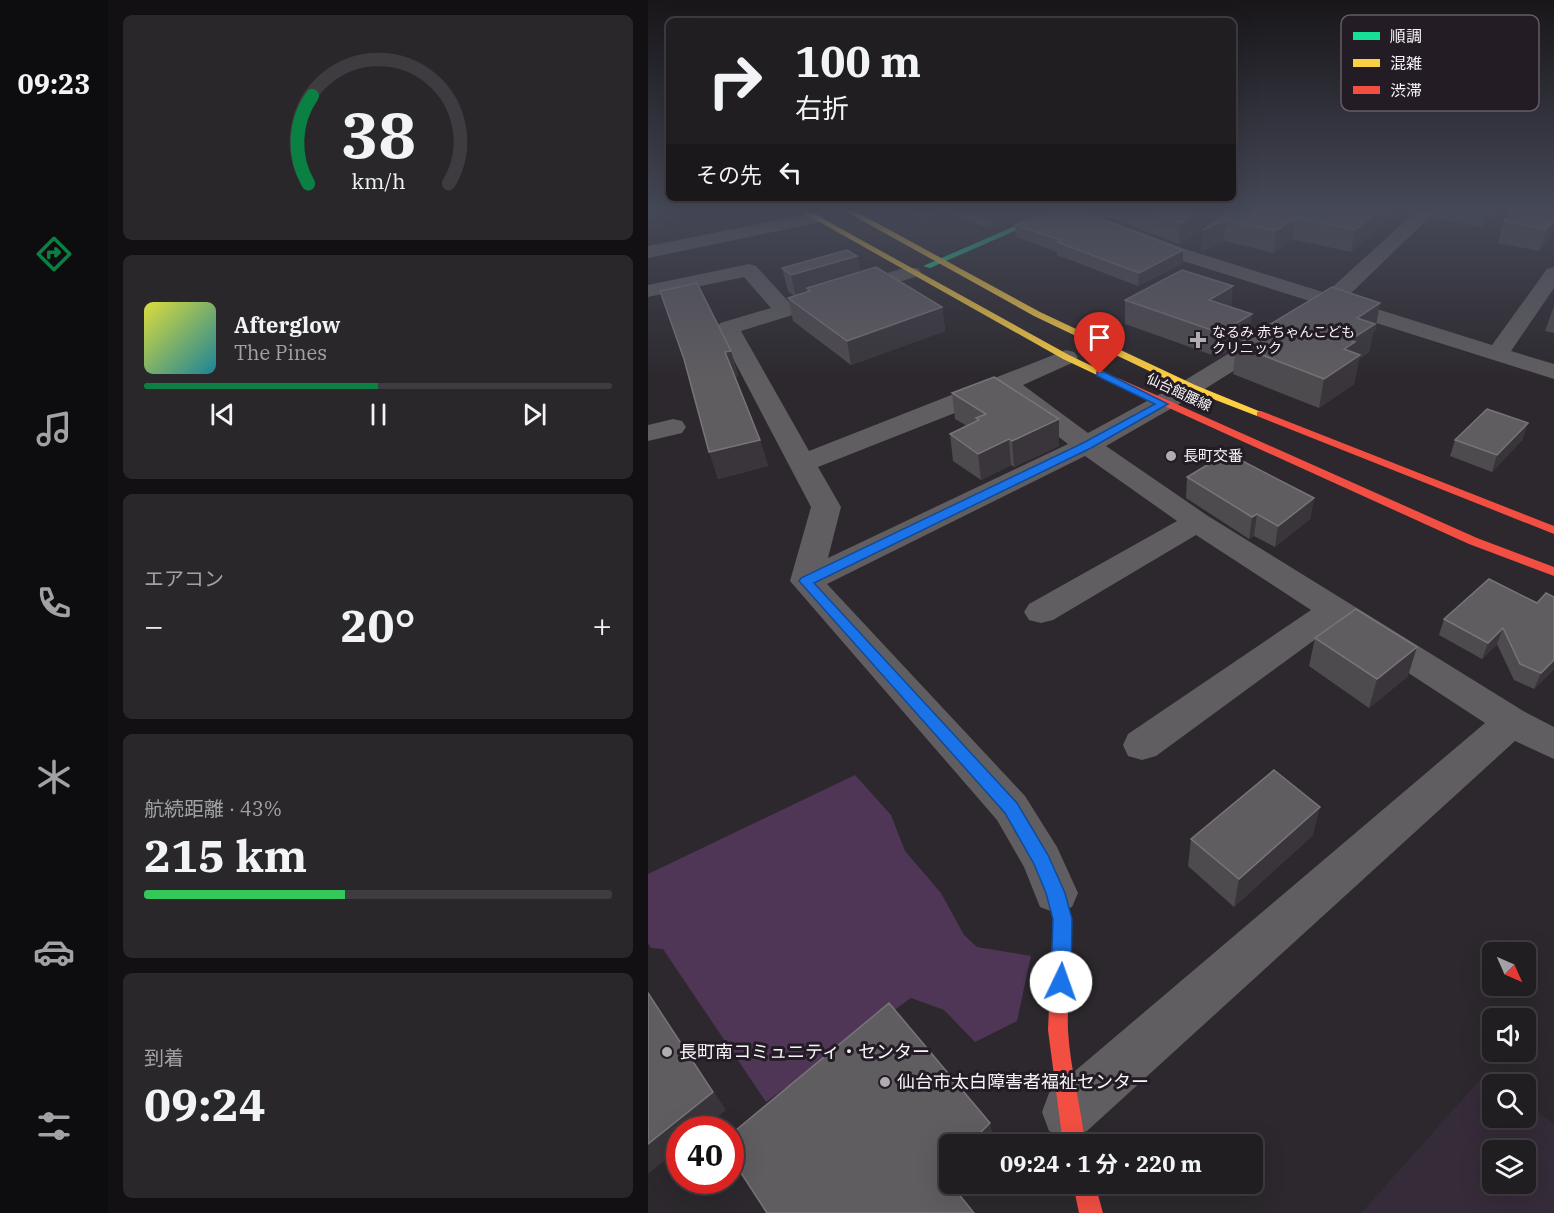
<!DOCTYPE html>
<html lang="ja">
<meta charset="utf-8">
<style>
body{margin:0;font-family:"IBM Plex Serif","Noto Sans JP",serif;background:#29272a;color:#f1f3f6;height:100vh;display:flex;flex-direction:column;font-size:22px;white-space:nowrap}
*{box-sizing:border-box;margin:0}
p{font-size:20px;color:#a2a2a5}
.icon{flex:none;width:33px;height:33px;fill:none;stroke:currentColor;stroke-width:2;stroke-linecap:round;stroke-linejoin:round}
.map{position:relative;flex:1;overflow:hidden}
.sheet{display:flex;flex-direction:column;gap:15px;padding:15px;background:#121013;width:540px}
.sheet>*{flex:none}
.guide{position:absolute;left:18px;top:18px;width:570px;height:183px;border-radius:9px;box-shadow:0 6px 24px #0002,0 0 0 2px #3e3c40;background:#211e22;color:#f1f3f6;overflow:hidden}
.needle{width:39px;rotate:135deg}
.tools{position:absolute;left:834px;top:942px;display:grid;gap:12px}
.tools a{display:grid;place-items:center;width:54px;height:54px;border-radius:9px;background:#211e22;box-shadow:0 6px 24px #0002,0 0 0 2px #3e3c40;font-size:30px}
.speed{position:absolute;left:18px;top:1116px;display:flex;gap:12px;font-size:30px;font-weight:700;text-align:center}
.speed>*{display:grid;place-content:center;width:78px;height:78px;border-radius:50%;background:#211e22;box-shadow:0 6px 24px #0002,0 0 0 2px #3e3c40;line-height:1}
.speed .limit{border:9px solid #d22;background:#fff;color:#111}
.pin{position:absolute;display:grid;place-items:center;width:51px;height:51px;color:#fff;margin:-62px -26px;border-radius:50% 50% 50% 0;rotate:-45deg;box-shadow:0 0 6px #0007}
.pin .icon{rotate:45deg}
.me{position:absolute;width:66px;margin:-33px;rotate:3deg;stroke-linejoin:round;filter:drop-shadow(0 0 4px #0008)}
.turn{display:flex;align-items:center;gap:21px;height:126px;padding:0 30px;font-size:27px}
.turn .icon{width:78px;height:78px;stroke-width:2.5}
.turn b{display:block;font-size:42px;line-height:51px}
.then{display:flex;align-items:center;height:57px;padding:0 30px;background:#0003;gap:12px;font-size:22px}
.big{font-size:45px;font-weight:700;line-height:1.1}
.sheet .widget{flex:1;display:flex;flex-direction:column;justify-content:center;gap:9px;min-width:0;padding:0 21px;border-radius:9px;background:#29272a}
.sheet .dial{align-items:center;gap:0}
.dial svg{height:156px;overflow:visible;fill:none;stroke:#3e3c40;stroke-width:7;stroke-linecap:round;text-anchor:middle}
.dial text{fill:#f1f3f6;stroke:none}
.song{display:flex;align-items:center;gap:18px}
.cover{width:72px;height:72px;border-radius:9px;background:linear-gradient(135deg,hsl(60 70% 55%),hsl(190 70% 35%))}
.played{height:6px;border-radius:3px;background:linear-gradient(90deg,#0b8043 50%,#3e3c40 50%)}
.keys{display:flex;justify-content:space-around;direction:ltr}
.heat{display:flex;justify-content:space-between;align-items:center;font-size:33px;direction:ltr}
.charge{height:9px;border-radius:4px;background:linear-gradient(90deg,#34c759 43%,#3e3c40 0)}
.trip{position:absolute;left:291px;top:1134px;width:324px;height:60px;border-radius:9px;background:#211e22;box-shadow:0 6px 24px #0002,0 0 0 2px #3e3c40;font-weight:700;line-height:60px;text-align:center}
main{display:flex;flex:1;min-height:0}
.tab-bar{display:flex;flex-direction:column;width:108px;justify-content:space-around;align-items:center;background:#0d0c0e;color:#a2a2a5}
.tab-bar .icon{width:42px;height:42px}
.tab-bar .active{color:#0b8043}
.tab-bar b{font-size:27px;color:#f1f3f6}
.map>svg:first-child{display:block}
</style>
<main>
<nav class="tab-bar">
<b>09:23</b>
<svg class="icon active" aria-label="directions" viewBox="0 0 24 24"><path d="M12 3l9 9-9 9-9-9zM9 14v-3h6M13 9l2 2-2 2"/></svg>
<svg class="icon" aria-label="music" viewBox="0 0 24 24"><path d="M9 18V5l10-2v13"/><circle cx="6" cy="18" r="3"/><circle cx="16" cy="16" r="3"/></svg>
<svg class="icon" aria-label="phone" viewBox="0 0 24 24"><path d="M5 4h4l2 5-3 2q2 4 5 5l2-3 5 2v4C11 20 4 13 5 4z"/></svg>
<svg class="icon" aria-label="climate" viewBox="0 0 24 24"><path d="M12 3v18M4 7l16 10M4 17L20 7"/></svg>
<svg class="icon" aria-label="car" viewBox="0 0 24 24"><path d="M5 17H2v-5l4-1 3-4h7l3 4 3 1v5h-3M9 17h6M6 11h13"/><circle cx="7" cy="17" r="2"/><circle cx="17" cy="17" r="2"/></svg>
<svg class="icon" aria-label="filters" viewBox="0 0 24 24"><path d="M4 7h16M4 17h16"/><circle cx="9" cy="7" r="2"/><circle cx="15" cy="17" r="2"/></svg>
</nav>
<section class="sheet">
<div class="widget dial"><svg viewBox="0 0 100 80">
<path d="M14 69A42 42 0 1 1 86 69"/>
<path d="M14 69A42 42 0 0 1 16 24" stroke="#0b8043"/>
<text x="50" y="56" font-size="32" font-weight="700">38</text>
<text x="50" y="72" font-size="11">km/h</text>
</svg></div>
<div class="widget">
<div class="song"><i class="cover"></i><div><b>Afterglow</b><p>The Pines</p></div></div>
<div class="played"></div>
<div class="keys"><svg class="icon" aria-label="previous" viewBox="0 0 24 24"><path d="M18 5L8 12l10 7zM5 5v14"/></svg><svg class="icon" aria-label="pause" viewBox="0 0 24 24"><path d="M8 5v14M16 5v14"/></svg><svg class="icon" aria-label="next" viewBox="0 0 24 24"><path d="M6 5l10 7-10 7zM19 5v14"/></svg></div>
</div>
<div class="widget"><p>エアコン</p>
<div class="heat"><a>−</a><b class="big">20°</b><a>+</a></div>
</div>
<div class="widget"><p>航続距離 · 43%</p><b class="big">215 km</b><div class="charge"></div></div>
<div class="widget"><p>到着</p><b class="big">09:24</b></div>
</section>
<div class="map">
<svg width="906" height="1213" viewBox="0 0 906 1213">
<rect width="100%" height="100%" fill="#2c282d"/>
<path fill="#362b38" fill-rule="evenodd" d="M838,1073L853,1084H844V1118H878V1103L906,1124V1213H713ZM844,1150H878V1184H844Z"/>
<polygon fill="#4f3656" points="207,775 243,815 257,851 293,893 316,935 329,947 383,956 369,1021 327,1042 296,1010 263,998 118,1102 15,949 3,948 0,943 0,874"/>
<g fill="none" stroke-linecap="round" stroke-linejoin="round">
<g fill="#605e60" fill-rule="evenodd">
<path d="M412,211H437L540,250L678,293L768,211H788L697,299L844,345L899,269L906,267V288L863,351L906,364V379L684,309L552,392L458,446L560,516L877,712L906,727V759L867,741L439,1131L420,1138L401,1131L394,1112L401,1093L837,723L687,625L508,756L494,760L480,756L475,745L480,734L663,610L548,535L405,620L393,623L381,620L376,612L381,604L529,521L437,456L179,584L377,796L409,847L430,893L424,907L408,913L392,907L376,867L349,820L142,581L163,507L69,328L72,323L123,308L96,277L0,297V285L101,264L108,266L141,302L256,268H270L273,272L270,276L93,331L161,451L418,350L426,352L430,357L426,362L375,385L440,433L534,382L665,302L526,258L415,215ZM355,394L420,444L180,558L193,507L170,467Z"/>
<polygon points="167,213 173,214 176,218 173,222 0,258 0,246"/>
<polygon points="25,419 34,421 38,427 34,433 0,441 0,425"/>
</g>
<polygon fill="#16e098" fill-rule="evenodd" points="402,211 412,211 282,268 275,266"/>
<g fill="#ffcf43" fill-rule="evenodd">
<polygon points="152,211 161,211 421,355 475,381 474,383 466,383 415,359"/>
<polygon points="197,211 207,211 392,312 547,385 618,414 617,416 609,416 539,389 386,316"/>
</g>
<g fill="#f24e42" fill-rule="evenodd">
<polygon points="470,378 829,538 906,567 906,576 821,544 466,383 466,379"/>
<polygon points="613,411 906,526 906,534 609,416 609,412"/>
<path d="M408,885L414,887C433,928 418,985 420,1030C422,1068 433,1106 437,1144H415L400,1030L405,919L399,893L402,887Z"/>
<polygon points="425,1184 447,1184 455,1213 431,1213"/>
</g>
</g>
<g fill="#4e4b4f">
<polygon points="261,211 387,211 344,229 296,212 278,217 271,216"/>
<polygon points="443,211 583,211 531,244"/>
<polygon points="583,211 749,211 703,252 644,239 626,253 576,241 553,252"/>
<polygon points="786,211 848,211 834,227 784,218"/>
<polygon points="906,211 906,233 891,251 850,243 856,221"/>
<polygon points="367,225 535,263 490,286 409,255 409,252 368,237"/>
<polygon points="209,256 212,272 294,307 297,331 203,365 145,321 140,298 146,296 140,291 134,268"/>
<polygon points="12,291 83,351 90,376 87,377 112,440 120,466 70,479 39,370"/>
<polygon points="477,300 583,308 601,337 732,303 727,331 725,332 721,352 711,359 706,384 671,408 585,374 588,346 570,357 477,324"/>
<polygon points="906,306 906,333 897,331"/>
<polygon points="304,393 411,419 411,446 366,467 363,465 333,480 305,461 302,434 319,426 307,419"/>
<polygon points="875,439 844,472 802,456 807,440"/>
<polygon points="539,477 666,498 662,519 627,547 606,536 601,539 538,498"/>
<polygon points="889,603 906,669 886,689 866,680 849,644 834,659 791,635 796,619"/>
<polygon points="667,638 760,676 721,708 661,666"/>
<polygon points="665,835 586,907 540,866 543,839"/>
</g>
<g fill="#39353a">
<polygon points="277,211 296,211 296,212 278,217"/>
<polygon points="342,211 387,211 344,229"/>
<polygon points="551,211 583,211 531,244 532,223"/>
<polygon points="729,211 749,211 703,252 707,230"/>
<polygon points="838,211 848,211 834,227"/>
<polygon points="647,218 644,239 626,253 628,231"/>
<polygon points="578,220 576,241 553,252 555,230"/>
<polygon points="906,220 906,233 891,251 898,230"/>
<polygon points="535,250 535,263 490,286 491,273"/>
<polygon points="209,256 213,278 162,291 159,288 160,294 148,298 143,275"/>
<polygon points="585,286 583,309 561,300"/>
<polygon points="732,303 727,331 725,332 721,352 711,359 706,384 671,408 676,379 696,349 709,318"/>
<polygon points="294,307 297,331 203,365 199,341"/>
<polygon points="604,314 601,338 588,345 588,346 570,357 572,333"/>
<polygon points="83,351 90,376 85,377 77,352"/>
<polygon points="411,419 411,446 366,467 364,441"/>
<polygon points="880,423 875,439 844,472 849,455"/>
<polygon points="361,439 363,465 333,480 330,454"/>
<polygon points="112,440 120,466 70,479 61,452"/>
<polygon points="666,498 662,519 627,547 630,526"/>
<polygon points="609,514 606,536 601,539 604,517"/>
<polygon points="855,628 849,644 834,659 840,643"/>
<polygon points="769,647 760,676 721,708 729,679"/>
<polygon points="906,660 906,669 886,689 893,673"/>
<polygon points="672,807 665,835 586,907 591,879"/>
<polygon points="0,993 78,1110 54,1130 32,1130 32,1148 0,1174"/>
<polygon points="342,1123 346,1141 343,1144 321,1144"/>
<polygon points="302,1164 302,1184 304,1184 299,1189 293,1172"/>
</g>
<g fill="#605d61" stroke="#787479" stroke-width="1.5">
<polygon points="400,211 431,211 535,250 491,273 409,242 413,240 367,225"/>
<polygon points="499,211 551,211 532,223"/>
<polygon points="583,211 729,211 707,230 647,218 628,231 578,220 555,230"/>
<polygon points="865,211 906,211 906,220 898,230 856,221"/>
<polygon points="199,250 209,256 143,275 134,268"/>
<polygon points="228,267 294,307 199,341 140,298 162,291 159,288"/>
<polygon points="534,270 585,286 561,300 604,314 572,333 477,300"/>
<polygon points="49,283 83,351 77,352 112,440 61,452 36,359 12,291"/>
<polygon points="684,287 732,303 709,318 727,324 702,340 707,342 696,349 712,355 676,379 588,345"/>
<polygon points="346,377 411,419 364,441 361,439 330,454 302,434 331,420 328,418 338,414 304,393"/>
<polygon points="839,409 880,423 849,455 807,440"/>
<polygon points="579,453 666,498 630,526 609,514 604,517 539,477"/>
<polygon points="841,579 889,603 898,593 906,597 906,660 893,673 872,664 855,628 840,643 796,619"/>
<polygon points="708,609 769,647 729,679 667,638"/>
<polygon points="626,770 672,807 591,879 543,839"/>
<polygon points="0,993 65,1092 0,1144"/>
<polygon points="241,1003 342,1123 321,1144 302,1144 302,1164 293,1172 326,1213 119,1213 82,1156 82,1135"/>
</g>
<linearGradient id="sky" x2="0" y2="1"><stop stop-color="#181619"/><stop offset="0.55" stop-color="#454857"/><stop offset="1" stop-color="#454857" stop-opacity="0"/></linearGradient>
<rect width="906" height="381" fill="url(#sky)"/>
<polygon fill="#1a73e8" stroke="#114b97" stroke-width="1.5" points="449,372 456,372 520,404 443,448 166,583 369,803 400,855 417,893 424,919 423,982 420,989 413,992 406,989 403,982 405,919 398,893 386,864 357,813 151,581 153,578 435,443 507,404 449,376"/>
<g fill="#b1acb2" stroke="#231c25" stroke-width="2">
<path d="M547 331h6v6h6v6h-6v6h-6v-6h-6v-6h6z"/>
<circle cx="523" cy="456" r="6"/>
<circle cx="19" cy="1052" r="6"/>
<circle cx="237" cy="1082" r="6"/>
</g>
<g text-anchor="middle" stroke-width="6" stroke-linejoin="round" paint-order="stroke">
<g font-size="14" fill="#f8f3f9" stroke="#231c25" text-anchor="start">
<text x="564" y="337">なるみ 赤ちゃんこども<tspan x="564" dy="16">クリニック</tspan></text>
</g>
<g font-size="14" fill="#f8f3f9" stroke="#231c25">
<text transform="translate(531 392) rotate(25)" y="5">仙台館腰線</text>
</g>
<g font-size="15" fill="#f8f3f9" stroke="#231c25" text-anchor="start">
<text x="535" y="461">長町交番</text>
</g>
<g font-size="18" fill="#f8f3f9" stroke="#231c25" text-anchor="start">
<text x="31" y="1058">長町南コミュニティ・センター</text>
<text x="249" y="1088">仙台市太白障害者福祉センター</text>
</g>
</g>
<rect x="693" y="15" width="198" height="96" rx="9" fill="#231c25" stroke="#635c65" stroke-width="1.5"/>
<rect x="705" y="32" width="27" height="8" fill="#16e098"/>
<rect x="705" y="59" width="27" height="8" fill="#ffcf43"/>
<rect x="705" y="86" width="27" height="8" fill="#f24e42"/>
<g font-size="16" fill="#f8f3f9">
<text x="742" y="42">順調</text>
<text x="742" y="69">混雑</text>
<text x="742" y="96">渋滞</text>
</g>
</svg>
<div class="tools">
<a><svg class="needle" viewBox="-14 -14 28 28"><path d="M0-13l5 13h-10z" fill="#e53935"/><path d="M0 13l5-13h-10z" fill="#a2a2a5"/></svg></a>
<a><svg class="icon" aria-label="sound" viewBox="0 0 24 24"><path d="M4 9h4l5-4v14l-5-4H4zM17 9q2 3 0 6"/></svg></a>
<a><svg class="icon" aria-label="search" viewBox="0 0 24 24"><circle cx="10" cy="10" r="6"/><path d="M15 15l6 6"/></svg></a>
<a><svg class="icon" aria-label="layers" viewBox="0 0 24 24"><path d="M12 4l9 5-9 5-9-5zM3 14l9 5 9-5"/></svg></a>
</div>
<div class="speed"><div class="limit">40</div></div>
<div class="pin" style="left:452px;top:374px;background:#d93025"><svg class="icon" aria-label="arrive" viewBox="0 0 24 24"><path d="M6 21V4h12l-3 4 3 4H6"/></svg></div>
<svg class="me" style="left:413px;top:982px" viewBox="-20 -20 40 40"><circle r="19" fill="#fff"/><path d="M0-13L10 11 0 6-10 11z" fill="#1a73e8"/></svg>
<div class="trip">09:24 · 1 分 · 220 m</div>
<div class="guide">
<div class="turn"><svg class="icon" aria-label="right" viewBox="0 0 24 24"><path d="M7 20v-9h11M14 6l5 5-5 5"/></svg><div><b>100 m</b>右折</div></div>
<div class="then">その先<svg class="icon" aria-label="left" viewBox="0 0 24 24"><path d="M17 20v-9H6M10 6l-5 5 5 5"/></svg></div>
</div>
</div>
</main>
